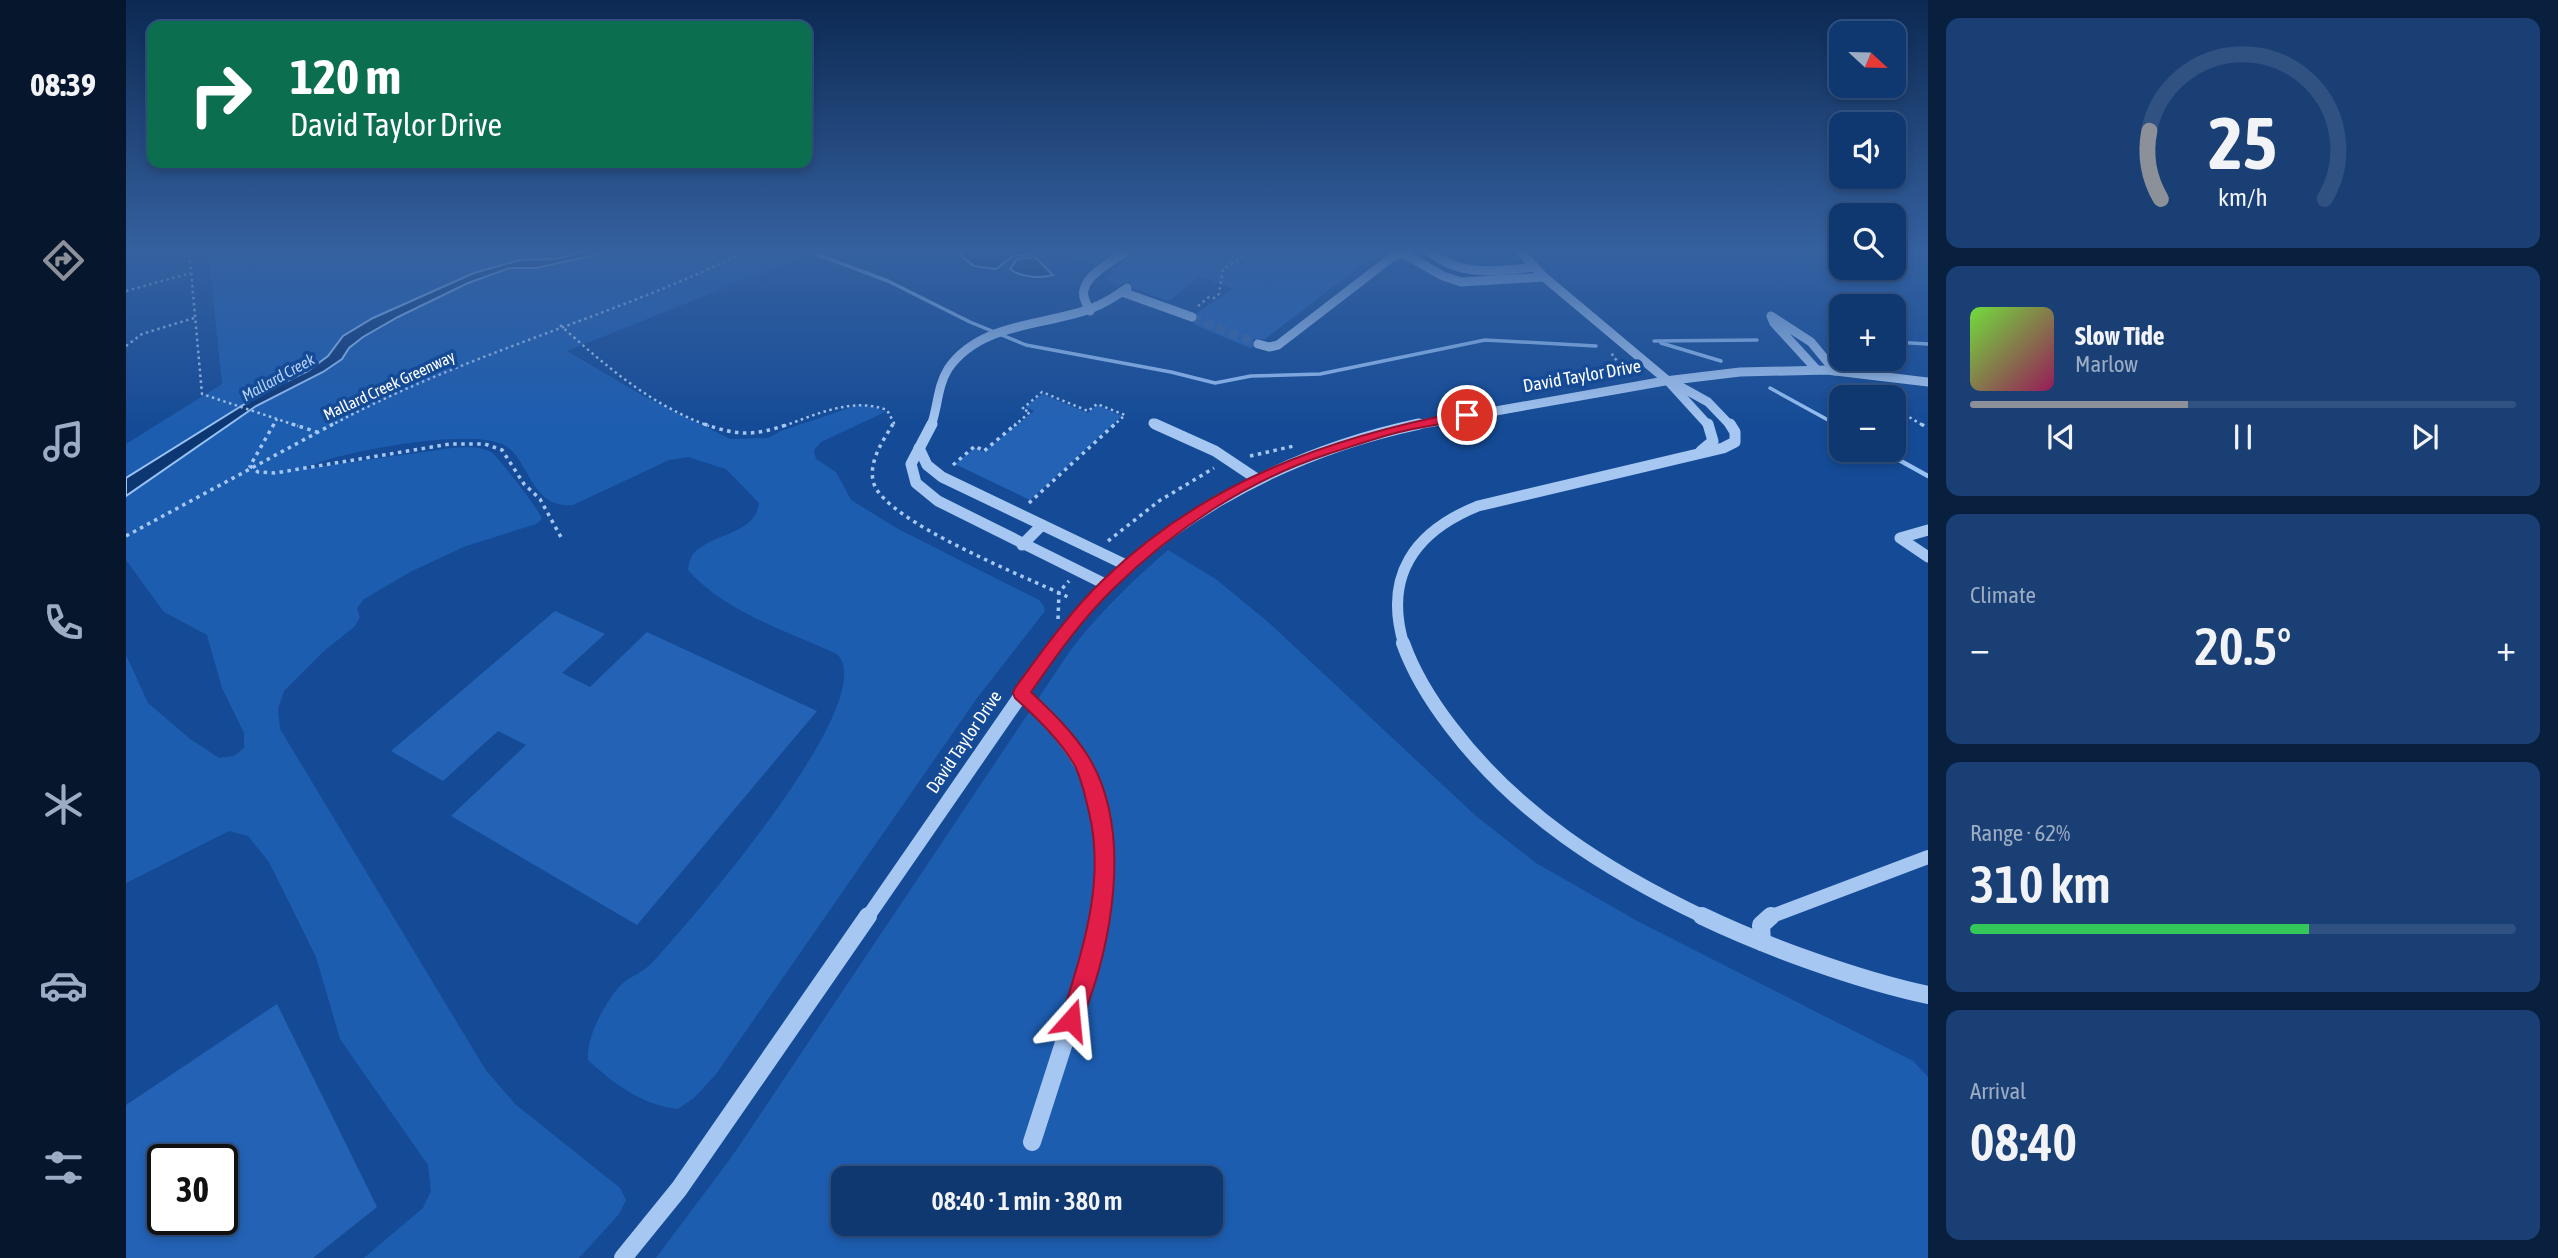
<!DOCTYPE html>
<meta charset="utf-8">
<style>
body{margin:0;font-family:"Asap Condensed",sans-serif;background:#193f75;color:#f1f3f6;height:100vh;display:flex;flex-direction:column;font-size:26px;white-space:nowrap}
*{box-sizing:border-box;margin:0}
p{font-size:23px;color:#9cacc3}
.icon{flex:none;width:38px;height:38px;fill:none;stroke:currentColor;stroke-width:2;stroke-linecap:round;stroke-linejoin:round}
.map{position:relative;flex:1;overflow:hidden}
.drawer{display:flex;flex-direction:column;gap:18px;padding:18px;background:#091f3e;width:630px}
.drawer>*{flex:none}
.top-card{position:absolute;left:21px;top:21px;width:665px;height:147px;border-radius:14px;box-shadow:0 4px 10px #0003,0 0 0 2px #305283;background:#0b6e4f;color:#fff;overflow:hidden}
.needle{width:46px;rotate:112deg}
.buttons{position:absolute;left:1703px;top:21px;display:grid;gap:14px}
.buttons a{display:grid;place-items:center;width:77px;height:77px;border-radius:14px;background:#103870;box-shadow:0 4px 10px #0003,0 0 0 2px #305283;font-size:35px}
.speed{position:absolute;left:21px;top:1144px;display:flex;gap:14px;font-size:35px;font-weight:700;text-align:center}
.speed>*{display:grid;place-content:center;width:91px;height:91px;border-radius:50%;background:#103870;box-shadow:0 4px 10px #0003,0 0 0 2px #305283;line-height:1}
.speed .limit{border:4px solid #111;border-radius:10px;background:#fff;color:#111}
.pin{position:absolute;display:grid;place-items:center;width:60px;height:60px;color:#fff;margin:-30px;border:4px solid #fff;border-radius:50%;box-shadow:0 2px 7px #0007}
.me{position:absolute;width:77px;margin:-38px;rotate:18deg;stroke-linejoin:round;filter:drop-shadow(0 0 5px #0008)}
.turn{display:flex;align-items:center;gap:24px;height:147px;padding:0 28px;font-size:32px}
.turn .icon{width:91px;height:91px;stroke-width:2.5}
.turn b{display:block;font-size:49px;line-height:60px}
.big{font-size:52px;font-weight:600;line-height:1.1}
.drawer .tile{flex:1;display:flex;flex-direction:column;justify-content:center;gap:10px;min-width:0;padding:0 24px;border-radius:14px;background:#193f75}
.drawer .dial{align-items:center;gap:0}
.dial svg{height:182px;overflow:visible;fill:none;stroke:#305283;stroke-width:7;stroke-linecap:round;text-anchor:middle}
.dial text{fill:#f1f3f6;stroke:none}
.song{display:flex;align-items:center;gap:21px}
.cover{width:84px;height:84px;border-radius:10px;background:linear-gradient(135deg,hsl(100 70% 55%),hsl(330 70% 35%))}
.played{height:7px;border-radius:4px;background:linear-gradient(90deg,#8c9099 40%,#305283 40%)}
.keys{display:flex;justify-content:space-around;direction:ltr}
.heat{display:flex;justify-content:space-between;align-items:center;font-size:38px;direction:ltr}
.charge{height:10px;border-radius:5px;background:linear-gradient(90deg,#34c759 62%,#305283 0)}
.trip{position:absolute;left:705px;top:1166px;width:392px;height:70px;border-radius:14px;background:#103870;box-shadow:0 4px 10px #0003,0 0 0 2px #305283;font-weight:600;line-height:70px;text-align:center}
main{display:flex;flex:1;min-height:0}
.tabs{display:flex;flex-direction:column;width:126px;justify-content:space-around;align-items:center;background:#06162d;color:#9cacc3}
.tabs .icon{width:49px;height:49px}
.tabs .current{color:#8c9099}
.tabs b{font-size:32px;color:#f1f3f6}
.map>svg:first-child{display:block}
</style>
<main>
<nav class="tabs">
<b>08:39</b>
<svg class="icon current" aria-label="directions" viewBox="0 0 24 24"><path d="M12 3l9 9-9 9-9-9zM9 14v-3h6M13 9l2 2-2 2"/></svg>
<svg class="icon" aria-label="music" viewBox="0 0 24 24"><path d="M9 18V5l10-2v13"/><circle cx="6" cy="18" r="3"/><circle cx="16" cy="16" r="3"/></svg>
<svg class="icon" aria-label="phone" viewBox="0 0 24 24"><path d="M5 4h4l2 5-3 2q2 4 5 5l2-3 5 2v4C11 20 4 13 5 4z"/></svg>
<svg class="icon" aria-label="climate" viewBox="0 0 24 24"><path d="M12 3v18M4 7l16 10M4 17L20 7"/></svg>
<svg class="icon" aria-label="car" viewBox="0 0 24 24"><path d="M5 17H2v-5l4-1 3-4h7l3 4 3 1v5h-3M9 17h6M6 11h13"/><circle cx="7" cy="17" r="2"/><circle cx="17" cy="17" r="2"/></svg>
<svg class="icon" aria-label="filters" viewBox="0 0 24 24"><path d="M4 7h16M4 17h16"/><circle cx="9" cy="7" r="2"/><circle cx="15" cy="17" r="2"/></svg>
</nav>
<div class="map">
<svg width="1802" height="1258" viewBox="0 0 1802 1258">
<rect width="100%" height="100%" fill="#154b96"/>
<g fill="#1d5db0" fill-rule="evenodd">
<path d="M82,249H696L441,351L516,395L604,439L642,438L655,431L732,405L748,407L759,412L695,442L688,450L690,459L710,472L725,500L772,529L913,600L918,606L919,611L851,698L590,1074L568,1098L552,1109C516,1105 488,1084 462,1060C460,1037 478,1006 492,988C501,977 517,973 526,963C562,924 758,699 711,654C661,631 599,612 562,570C563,565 564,558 567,554C585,533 630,535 633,503L600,469L562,457L543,460L447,505C404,509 404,459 378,445C343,427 211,452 176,469L326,448C339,447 353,446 365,452C371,455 416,514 416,519L410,524L340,546L286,571L238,599L231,608L234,617L229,626L198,651L158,691L152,709L154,729L359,1069L389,1104L494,1188L500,1200L493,1214L453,1258H238L297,1208L305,1191L302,1165L214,1039L190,957L143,862L122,836L103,831L0,883V655L22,703L64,739L93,758L108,756L118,748V733L96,688L81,635L38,612L0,560V444L96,384Z"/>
<path d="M1042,550L1091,580L1142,622L1350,816L1410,863L1513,922L1787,1061L1802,1077V1258H530L607,1155L944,651C973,613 1006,581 1042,550ZM718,1178H1085V1223H718Z"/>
</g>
<g fill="#0d3773" stroke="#99c2f5" stroke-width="2">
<polygon points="468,249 525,249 478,253 410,268 384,268 342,283 272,317 237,337 223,348 216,359 197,372 130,406 0,496 0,478 133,395 182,371 202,356 217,336 247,318 348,273 394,260 430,259"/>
<polygon points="837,249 912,249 908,253 887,256 870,269 848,266 834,255"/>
<path d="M909,257L927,275C914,279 894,277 884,269L891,259Z"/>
</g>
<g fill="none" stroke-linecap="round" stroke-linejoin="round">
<g stroke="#99c2f5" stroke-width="3.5">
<polyline points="677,249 762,281 844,322 900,345 1045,372 1089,383 1125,376 1194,374 1359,340 1470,346"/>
<polyline points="1709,339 1715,339"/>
<polyline points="1528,341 1631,340"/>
<polyline points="1768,342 1802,344"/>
<polyline points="1535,343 1595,361"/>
<polyline points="1644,388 1713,426"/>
</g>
<g stroke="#99c2f5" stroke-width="4.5">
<polyline points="1709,424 1715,427"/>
<polyline points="1755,450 1802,476"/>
</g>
</g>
<g fill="#2362b5" fill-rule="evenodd">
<polygon points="931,249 991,249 969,265 930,251"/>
<polygon points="1011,249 1234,249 1250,254 1139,339 1128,339 1126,349 1067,324 1072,320 1071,313 1106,289 1073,276 1043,301 1008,289 1003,281 993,285 979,280 989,272 985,270 1008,255"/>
<polygon points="916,394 962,413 971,405 996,416 904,500 829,464 849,448 858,452 908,411 900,407"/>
<polygon points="429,611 479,634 436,673 464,687 521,632 691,711 511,925 325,816 400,745 372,731 317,781 265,751"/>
<path d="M151,1004L251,1207L187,1258H0V1105ZM37,1160H96V1220H37Z"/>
</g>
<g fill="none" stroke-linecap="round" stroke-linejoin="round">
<polyline stroke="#3866a6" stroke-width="9" stroke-dasharray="9 4.5" stroke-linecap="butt" points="1066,317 1132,344"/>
<g stroke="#a6c7f2" stroke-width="2.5" stroke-dasharray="2.5 3.5" stroke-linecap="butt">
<polyline points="63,249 76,394 172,426"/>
<polyline points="1371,249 1377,256"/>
<polyline points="0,291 65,273"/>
<polyline points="1072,306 1083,297 1088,298 1093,294 1097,269 1130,249"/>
<path d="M434,325C480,366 523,404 583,426"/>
<polyline points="0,346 16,334 68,318"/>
<polyline points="1725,387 1733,394 1745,397"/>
<polyline points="1427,388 1431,382 1503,370 1487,357 1486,353"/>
<polyline points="1768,408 1798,426"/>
<polyline points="147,426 151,419"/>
<path d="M204,426C339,353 489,317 625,249"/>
<path d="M658,426C691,414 727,397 761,410L768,423L766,426"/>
<polyline points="888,426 904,412 896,409 916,392 962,411 971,404 999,415 987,426"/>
</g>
<g stroke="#a6c7f2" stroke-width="3.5" stroke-dasharray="3.5 4.5" stroke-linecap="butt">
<polyline points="148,424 124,466 132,472 149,473 324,444 359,444 376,450 398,484 414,499 436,539"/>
<polyline points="166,424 191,432"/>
<path d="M578,424C613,436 628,436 663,424"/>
<path d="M767,424C757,441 741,463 748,484C761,522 902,578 942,597"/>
<polyline points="1795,424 1802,428"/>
<polyline points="1124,456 1168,446"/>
<polyline points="827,465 849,446 858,451 890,424"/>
<polyline points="903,503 989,424"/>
<polyline points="0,536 207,424"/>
<polyline points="982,541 1033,501 1088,468"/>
<polyline points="932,619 933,592 943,581"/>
</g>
<g stroke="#a6c7f2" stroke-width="9">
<path d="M1300,249C1332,277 1368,272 1408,267"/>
<polyline points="1392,249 1418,277 1542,381 1583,426"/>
<polyline points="1273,251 1317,276 1335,282 1418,277"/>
<polyline points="996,292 1066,317"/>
<path d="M964,311C961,305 956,297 958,290C961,273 991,259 1004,249"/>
<polyline points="1132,344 1143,347 1152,345 1265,258 1283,249"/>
<polyline points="1691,370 1648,323 1645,316 1685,342 1709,371"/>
<polyline points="1546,382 1582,402 1605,426"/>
<polyline points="1027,423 1033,426"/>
<path d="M805,426C812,407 811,387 822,369C853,323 917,326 964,309C977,304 989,297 1001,288"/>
<polyline points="1285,426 1539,381 1614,372 1701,370 1802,382"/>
</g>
<g stroke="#a6c7f2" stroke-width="11">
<polyline points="806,424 785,464 790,483 812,501 981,585"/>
<polyline points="1029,424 1089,451 1131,479"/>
<polyline points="793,448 801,465 816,477 1002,566"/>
<polyline points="1575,451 1587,441 1582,424"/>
<polyline points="1802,530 1774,538 1802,557"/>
<polyline points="896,545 916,525"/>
<path d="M930,645C1018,528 1152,454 1293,424"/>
<path d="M1278,645C1257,576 1288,532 1352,506L1597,448L1609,442V432L1604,424"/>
</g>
<g stroke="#a6c7f2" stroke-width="14">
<path d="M1277,643C1288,674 1305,701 1325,727C1392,815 1481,871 1580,918"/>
<path d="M895,693C970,764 990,814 973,918"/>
<polyline points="741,918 931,643"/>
<polyline points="1641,918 1802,857"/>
</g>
<g stroke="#a6c7f2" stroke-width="18">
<path d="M1576,916C1641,947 1732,980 1802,995"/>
<polyline points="1636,942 1635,925 1645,916"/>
<polyline points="906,1142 954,993 973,916"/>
<polyline points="497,1258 553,1189 742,916"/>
</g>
</g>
<linearGradient id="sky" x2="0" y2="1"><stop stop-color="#0c2952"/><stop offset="0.59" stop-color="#3561a0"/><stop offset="1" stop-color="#3561a0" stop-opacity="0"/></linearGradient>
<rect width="1802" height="425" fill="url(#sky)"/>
<path fill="#e11d48" stroke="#92132f" stroke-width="2" d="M1341,411L1346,413V418C1323,423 1300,426 1278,431C1252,437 1227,446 1202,454C1122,480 1047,530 988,588C956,619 930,656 905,692C926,712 947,732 962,756C1009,832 985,950 953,1027L945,1030L938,1027L935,1020C956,950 980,884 963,812C959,796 956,780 949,766C934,740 911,718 889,698L887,693L889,688C916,651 943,613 976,581C1079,481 1203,437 1341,411Z"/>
<g text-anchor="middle" stroke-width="7" stroke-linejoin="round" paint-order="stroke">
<g font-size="16" font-style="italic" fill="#b3d1f8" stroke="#154b96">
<text transform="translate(152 377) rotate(-29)" y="6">Mallard Creek</text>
</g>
<g font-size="16" fill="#fff" stroke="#154b96">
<text transform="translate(263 385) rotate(-25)" y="6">Mallard Creek Greenway</text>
</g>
<g font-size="18" fill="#fff" stroke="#154b96">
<text transform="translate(1456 376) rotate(-10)" y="6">David Taylor Drive</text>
<text transform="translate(838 742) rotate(-56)" y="6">David Taylor Drive</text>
</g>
</g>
</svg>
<div class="buttons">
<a><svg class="needle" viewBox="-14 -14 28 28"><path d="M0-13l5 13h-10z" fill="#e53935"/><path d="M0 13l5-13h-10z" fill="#9cacc3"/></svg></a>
<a><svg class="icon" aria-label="sound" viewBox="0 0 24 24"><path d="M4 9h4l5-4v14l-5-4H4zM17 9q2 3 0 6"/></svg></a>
<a><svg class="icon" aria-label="search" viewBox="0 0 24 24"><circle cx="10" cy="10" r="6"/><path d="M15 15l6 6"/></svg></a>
<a>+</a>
<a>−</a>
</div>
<div class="speed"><div class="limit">30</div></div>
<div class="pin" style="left:1341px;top:415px;background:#d93025"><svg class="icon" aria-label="arrive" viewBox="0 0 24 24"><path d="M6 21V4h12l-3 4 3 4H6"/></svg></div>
<svg class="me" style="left:945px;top:1020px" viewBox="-20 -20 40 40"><path d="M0-17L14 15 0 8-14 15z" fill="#e11d48" stroke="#fff" stroke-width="4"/></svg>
<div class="trip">08:40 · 1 min · 380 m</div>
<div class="top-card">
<div class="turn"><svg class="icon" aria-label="right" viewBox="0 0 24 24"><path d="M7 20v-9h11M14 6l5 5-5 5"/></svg><div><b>120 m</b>David Taylor Drive</div></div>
</div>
</div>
<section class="drawer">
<div class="tile dial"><svg viewBox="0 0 100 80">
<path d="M14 69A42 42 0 1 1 86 69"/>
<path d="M14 69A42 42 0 0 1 9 39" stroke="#8c9099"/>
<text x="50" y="56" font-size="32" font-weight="700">25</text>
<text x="50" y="72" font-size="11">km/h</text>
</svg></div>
<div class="tile">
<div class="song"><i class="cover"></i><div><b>Slow Tide</b><p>Marlow</p></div></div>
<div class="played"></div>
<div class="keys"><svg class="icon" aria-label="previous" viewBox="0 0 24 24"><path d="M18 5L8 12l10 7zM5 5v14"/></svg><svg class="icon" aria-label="pause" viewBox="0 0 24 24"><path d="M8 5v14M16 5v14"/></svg><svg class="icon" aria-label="next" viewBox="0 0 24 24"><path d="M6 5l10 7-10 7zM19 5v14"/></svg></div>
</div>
<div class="tile"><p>Climate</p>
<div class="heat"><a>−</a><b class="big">20.5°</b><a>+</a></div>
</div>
<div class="tile"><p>Range · 62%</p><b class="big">310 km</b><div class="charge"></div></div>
<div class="tile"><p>Arrival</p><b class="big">08:40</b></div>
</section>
</main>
